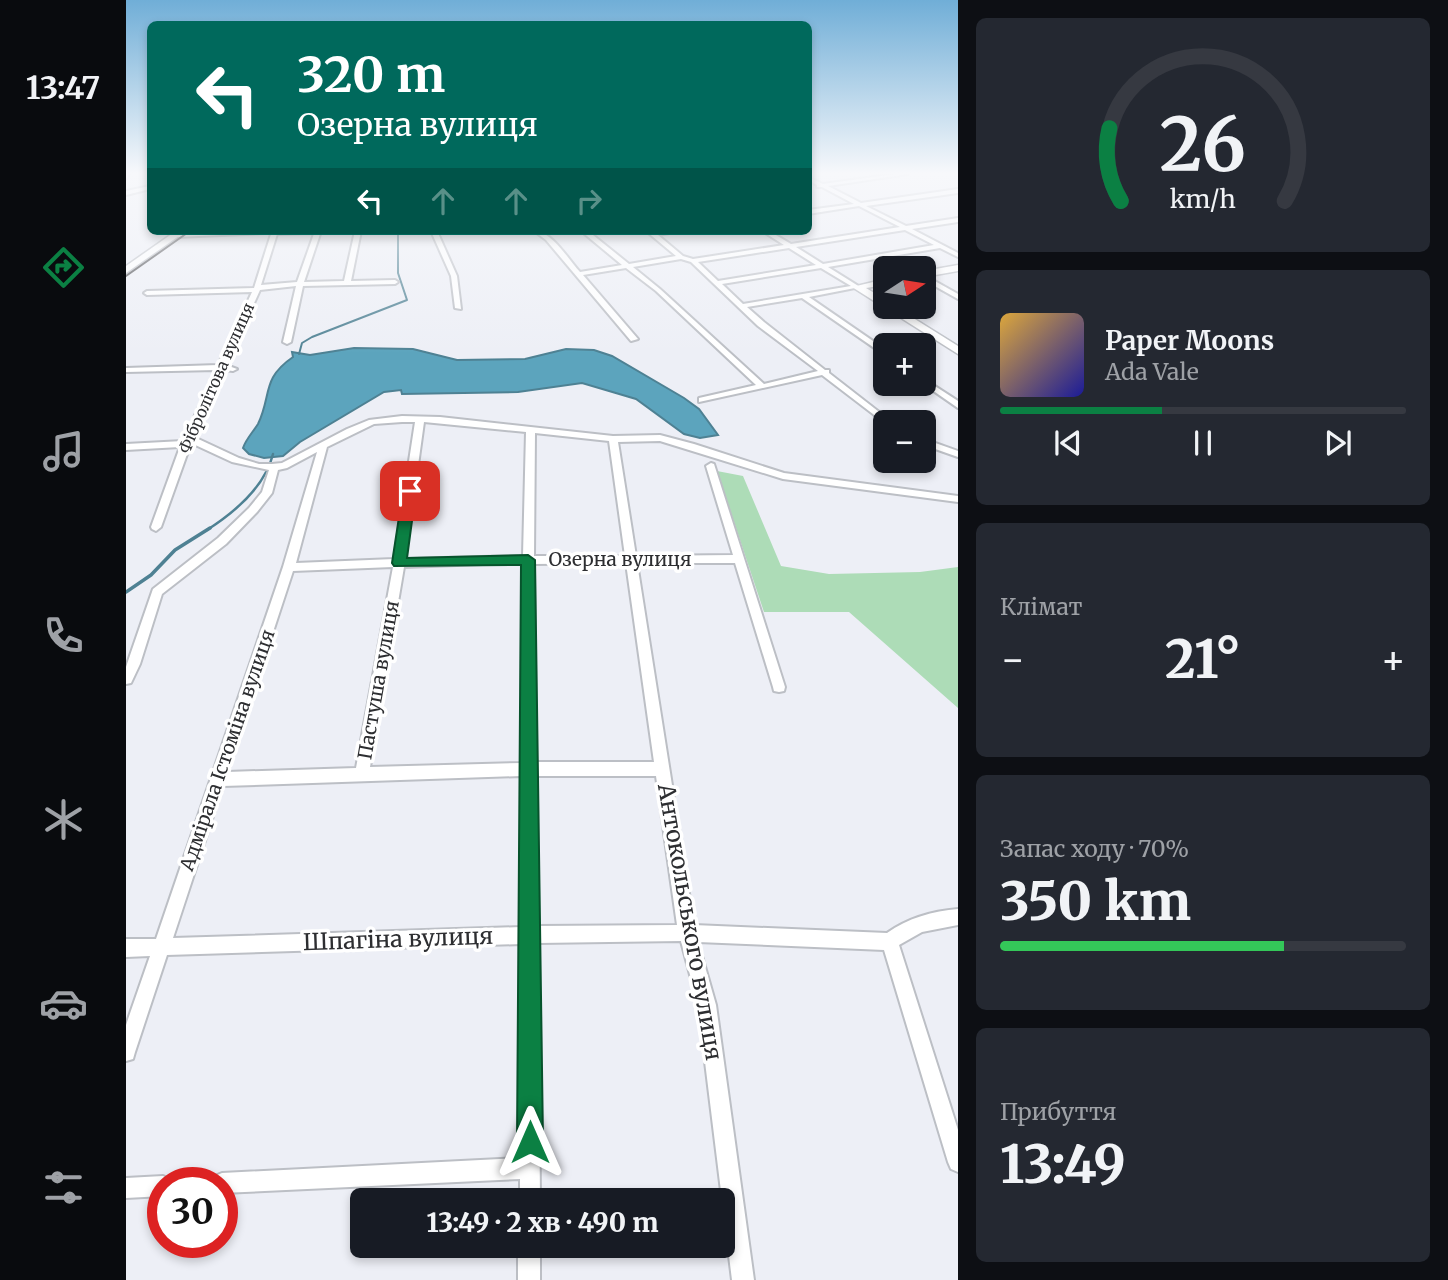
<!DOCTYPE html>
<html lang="uk">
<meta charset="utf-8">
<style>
body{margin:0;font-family:Merriweather,serif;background:#242831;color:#f1f3f6;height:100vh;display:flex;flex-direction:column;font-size:26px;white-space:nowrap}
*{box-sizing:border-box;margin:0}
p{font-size:23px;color:#9ea1a6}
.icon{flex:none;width:38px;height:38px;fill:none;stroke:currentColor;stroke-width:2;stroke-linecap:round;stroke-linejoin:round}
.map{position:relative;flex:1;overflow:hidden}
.side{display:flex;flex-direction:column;gap:18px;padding:18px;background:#0d0f14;width:490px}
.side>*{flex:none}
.hud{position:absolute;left:21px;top:21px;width:665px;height:214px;border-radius:10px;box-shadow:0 4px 10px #0003;background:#00695c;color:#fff;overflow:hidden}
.needle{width:46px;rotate:78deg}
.tools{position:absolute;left:747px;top:256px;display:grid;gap:14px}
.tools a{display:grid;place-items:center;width:63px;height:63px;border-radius:10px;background:#171b24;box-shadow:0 4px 10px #0003;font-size:35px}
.speed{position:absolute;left:21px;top:1167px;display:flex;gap:14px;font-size:35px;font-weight:700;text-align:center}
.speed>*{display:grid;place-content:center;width:91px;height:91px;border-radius:50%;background:#171b24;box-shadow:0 4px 10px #0003;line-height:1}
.speed .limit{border:10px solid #d22;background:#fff;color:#111}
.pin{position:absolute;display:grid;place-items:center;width:60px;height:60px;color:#fff;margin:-30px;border-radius:14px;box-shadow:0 4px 10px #0006}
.me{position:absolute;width:77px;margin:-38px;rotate:0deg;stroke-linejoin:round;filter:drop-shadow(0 0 5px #0008)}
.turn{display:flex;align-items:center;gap:24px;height:147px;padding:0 35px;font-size:32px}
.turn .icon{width:91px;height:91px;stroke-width:2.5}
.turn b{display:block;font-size:49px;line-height:60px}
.lanes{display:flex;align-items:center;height:66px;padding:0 35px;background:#0003;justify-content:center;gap:35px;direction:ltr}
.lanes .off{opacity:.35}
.big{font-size:52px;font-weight:800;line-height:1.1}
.side .widget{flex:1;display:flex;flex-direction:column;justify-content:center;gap:10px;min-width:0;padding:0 24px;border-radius:10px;background:#242831}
.side .dial{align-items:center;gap:0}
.dial svg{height:182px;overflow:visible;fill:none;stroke:#363941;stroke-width:7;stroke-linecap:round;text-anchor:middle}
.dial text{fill:#f1f3f6;stroke:none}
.song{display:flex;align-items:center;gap:21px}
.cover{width:84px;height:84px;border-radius:10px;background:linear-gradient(135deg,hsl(40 70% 55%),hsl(240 70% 35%))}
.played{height:7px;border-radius:4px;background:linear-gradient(90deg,#0b8043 40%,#363941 40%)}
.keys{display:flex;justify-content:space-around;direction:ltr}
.heat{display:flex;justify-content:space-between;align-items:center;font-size:38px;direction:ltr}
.charge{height:10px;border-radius:5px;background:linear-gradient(90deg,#34c759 70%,#363941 0)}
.trip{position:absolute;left:224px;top:1188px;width:385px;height:70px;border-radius:10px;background:#171b24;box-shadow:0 4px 10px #0003;font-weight:800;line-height:70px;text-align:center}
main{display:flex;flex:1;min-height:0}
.dock{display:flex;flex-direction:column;width:126px;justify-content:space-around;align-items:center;background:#090b0e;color:#9ea1a6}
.dock .icon{width:49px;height:49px}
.dock .on{color:#0b8043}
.dock b{font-size:32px;color:#f1f3f6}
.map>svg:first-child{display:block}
</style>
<main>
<nav class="dock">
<b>13:47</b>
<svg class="icon on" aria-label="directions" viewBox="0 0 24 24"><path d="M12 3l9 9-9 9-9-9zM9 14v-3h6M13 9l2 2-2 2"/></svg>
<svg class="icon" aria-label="music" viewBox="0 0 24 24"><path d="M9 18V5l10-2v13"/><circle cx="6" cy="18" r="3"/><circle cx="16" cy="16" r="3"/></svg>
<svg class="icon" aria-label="phone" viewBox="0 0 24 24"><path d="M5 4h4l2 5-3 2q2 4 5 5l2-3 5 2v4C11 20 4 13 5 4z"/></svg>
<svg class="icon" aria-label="climate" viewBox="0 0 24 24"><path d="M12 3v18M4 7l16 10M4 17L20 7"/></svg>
<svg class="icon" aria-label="car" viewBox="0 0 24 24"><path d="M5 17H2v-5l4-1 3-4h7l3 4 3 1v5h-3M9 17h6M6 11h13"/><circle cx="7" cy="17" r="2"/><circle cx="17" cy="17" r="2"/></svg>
<svg class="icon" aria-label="filters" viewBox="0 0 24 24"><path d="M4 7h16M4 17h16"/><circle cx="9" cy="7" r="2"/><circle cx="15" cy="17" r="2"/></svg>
</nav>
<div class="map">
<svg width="832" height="1280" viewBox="0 0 832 1280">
<rect width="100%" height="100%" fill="#edeff6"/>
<polygon fill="#addcb7" points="591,471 617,476 655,566 703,574 794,572 832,567 832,708 723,612 638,612"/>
<path fill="#5ca4bd" stroke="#4e8193" stroke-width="2" d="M228,348L287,349L331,360L399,359L440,349L468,350L486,356L558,398L573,409L592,435L574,438L558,434L510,399L456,383L392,392L276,394L275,390L258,392L174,442L157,456L138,458L123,454L117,448C120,439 127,432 132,424C146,395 135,379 167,357L166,352L184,355Z"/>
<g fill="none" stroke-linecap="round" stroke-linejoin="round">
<polyline stroke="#4e8193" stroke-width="2" points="173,354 176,343 186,337 281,300 272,273 272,231"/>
<path stroke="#4e8193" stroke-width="2.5" d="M81,530C109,512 139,487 147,454"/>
<polyline stroke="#4e8193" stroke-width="3.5" points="0,592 25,575 49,550 84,528"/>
<defs>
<g id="street">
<polygon points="0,174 3,174 0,179"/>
<path d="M769,174H782L702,186L735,203L832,189V193L740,206L780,226L832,218V222L786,229L832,253V257L814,248L702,267L734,287L683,297L760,350V356L676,298L621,307L638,322L699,370H703V373L766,422H760V424L696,375L573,402V398L630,385L530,291L500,268L457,275L512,339L505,341L420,240L408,231C426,231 442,259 454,272L496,265L455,231H462L503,264L550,256L520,231H555L532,235L557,256L567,259L658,245L636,231H643L665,244L774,227L733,206L682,214V210L728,204L696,187H691V185L682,180V177L697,184ZM779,230L808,245L697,264L670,247ZM663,248L690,265L592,281L572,262ZM555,259L565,262L632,326L692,371L638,384L534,289L507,267ZM695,268L725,286L617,304L596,284Z"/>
<polygon points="24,186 24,189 0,195 0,191"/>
<polygon points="100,231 142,231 139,233 50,237 47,235 50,233"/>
<path d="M146,231H189L186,233L151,234L135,285L171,282L189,231H195L178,282L218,281L229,231H235L225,281L269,280L272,282L269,284L177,286L165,342L161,344L157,342L170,286L134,290L100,365L111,369L107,371L98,370L68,437L113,458L133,464H146L156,463L221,429L243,420L276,416L314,417L487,436L534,435L568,444L658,473L832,496V502L657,479L534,441L492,442L510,556L607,555L580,466L585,463L588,464L659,687L658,691L653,692L648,691L647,687L609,563H511L568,925L761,933C782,918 807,911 832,909V925L796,932L773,945L832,1130V1172L825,1169L822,1162L758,950L572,942L590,1005L628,1280H606L572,1005L555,941L412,943L414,1200H394V1179L96,1193V1183H86L89,1176L96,1173L394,1158L395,944L41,955L9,1052L7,1059L0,1061V1025L24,956L0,957V939H30L157,567L191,452L161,468L152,470L146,493L131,512L100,544L36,594L14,664L5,683L0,684V667L27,589L92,538L123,508L136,492L143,470L106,462L65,443L35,527L30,531L26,529L25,527L54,447L0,450V444L57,441L90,370L0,372V368L92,365L126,292L21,295L18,293L21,291L128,288ZM276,422H289L268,559L170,563L201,447L248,424ZM298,422L400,432L397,556L279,559ZM409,433L483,441L499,556H408ZM500,563L528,762H410L408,564ZM357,564H396V763L244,767L278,567ZM267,567L230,768L101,772L167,571ZM395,776V927L47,938L97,786ZM410,776H530L551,925L412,926Z"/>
<polygon points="305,231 311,231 331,276 335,309 329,308 325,276"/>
<polygon points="798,275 832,294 832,299 798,280"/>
<polygon points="798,379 832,401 832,408 796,383 798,383"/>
<polygon points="798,439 832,451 832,457 798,445"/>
<polygon points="37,1176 44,1179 46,1183 37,1183 37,1196 0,1198 0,1178"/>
<rect x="392" y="1246" width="22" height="34"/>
</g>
<g id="secondary">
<polygon points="50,231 60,231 0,273 0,266"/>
<polygon points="832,265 832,271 798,277 798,271"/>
<polygon points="760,279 760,285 740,288 760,300 760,306 768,306 832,346 832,354 726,287"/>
</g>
</defs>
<use href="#street" stroke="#bcbfc5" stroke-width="4"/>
<use href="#secondary" stroke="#bcbfc5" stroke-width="3"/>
<use href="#street" fill="#fff" fill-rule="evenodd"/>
<use href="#secondary" fill="#fff" fill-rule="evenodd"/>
<polyline stroke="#48494d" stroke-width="2" points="0,276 64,231"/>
</g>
<linearGradient id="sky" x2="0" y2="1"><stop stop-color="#70aed7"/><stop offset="0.49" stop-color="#f7f8fb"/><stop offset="1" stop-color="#f7f8fb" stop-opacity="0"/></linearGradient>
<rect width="832" height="353" fill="url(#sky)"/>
<polygon fill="#0b8043" stroke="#07532c" stroke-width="2" points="284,487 290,491 281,558 402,555 409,560 417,1142 413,1151 404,1155 394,1151 391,1142 395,565 268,566 266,563 277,491"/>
<g text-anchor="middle" stroke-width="7" stroke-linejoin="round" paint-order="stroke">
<g font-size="16" fill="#2d2e31" stroke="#fff">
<text transform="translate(90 378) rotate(-66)" y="6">Фібролітова вулиця</text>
</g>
<g font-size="19" fill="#2d2e31" stroke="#fff">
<text x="494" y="566">Озерна вулиця</text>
<text transform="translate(252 680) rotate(-80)" y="7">Пастуша вулиця</text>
<text transform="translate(101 750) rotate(-71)" y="7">Адмірала Істоміна вулиця</text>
</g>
<g font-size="23" fill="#2d2e31" stroke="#fff">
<text transform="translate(564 922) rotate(80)" y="8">Антокольського вулиця</text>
<text transform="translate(272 939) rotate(-2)" y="8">Шпагіна вулиця</text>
</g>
</g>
</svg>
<div class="tools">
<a><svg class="needle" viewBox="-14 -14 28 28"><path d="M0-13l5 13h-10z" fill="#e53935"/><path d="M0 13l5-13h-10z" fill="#9ea1a6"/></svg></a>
<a>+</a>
<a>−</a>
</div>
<div class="speed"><div class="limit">30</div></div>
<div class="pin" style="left:284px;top:491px;background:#d93025"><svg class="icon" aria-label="arrive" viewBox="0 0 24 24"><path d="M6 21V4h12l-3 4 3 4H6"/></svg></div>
<svg class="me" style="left:404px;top:1142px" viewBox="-20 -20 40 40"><path d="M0-17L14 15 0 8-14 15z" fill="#0b8043" stroke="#fff" stroke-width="4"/></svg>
<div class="trip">13:49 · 2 хв · 490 m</div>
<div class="hud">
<div class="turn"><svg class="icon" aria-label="left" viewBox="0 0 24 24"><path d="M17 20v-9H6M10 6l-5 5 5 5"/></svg><div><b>320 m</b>Озерна вулиця</div></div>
<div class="lanes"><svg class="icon" aria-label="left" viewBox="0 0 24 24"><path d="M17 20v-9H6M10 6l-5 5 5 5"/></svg><svg class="icon off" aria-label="ahead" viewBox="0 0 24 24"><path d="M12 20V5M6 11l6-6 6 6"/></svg><svg class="icon off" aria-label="ahead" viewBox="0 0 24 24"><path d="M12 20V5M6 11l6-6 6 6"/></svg><svg class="icon off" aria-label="right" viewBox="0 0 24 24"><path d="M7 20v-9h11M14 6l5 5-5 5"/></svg></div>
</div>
</div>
<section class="side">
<div class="widget dial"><svg viewBox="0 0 100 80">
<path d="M14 69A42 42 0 1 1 86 69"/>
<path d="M14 69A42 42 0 0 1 9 37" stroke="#0b8043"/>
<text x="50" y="56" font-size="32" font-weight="700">26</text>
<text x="50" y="72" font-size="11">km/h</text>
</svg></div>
<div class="widget">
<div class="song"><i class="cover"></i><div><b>Paper Moons</b><p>Ada Vale</p></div></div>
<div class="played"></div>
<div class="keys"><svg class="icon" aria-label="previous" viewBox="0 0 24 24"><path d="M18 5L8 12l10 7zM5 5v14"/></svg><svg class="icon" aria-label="pause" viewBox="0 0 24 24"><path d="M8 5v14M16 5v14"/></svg><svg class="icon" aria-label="next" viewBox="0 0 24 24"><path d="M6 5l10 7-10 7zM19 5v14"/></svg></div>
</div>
<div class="widget"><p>Клімат</p>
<div class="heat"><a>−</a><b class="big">21°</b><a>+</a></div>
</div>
<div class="widget"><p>Запас ходу · 70%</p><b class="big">350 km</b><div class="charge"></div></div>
<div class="widget"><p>Прибуття</p><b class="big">13:49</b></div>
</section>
</main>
